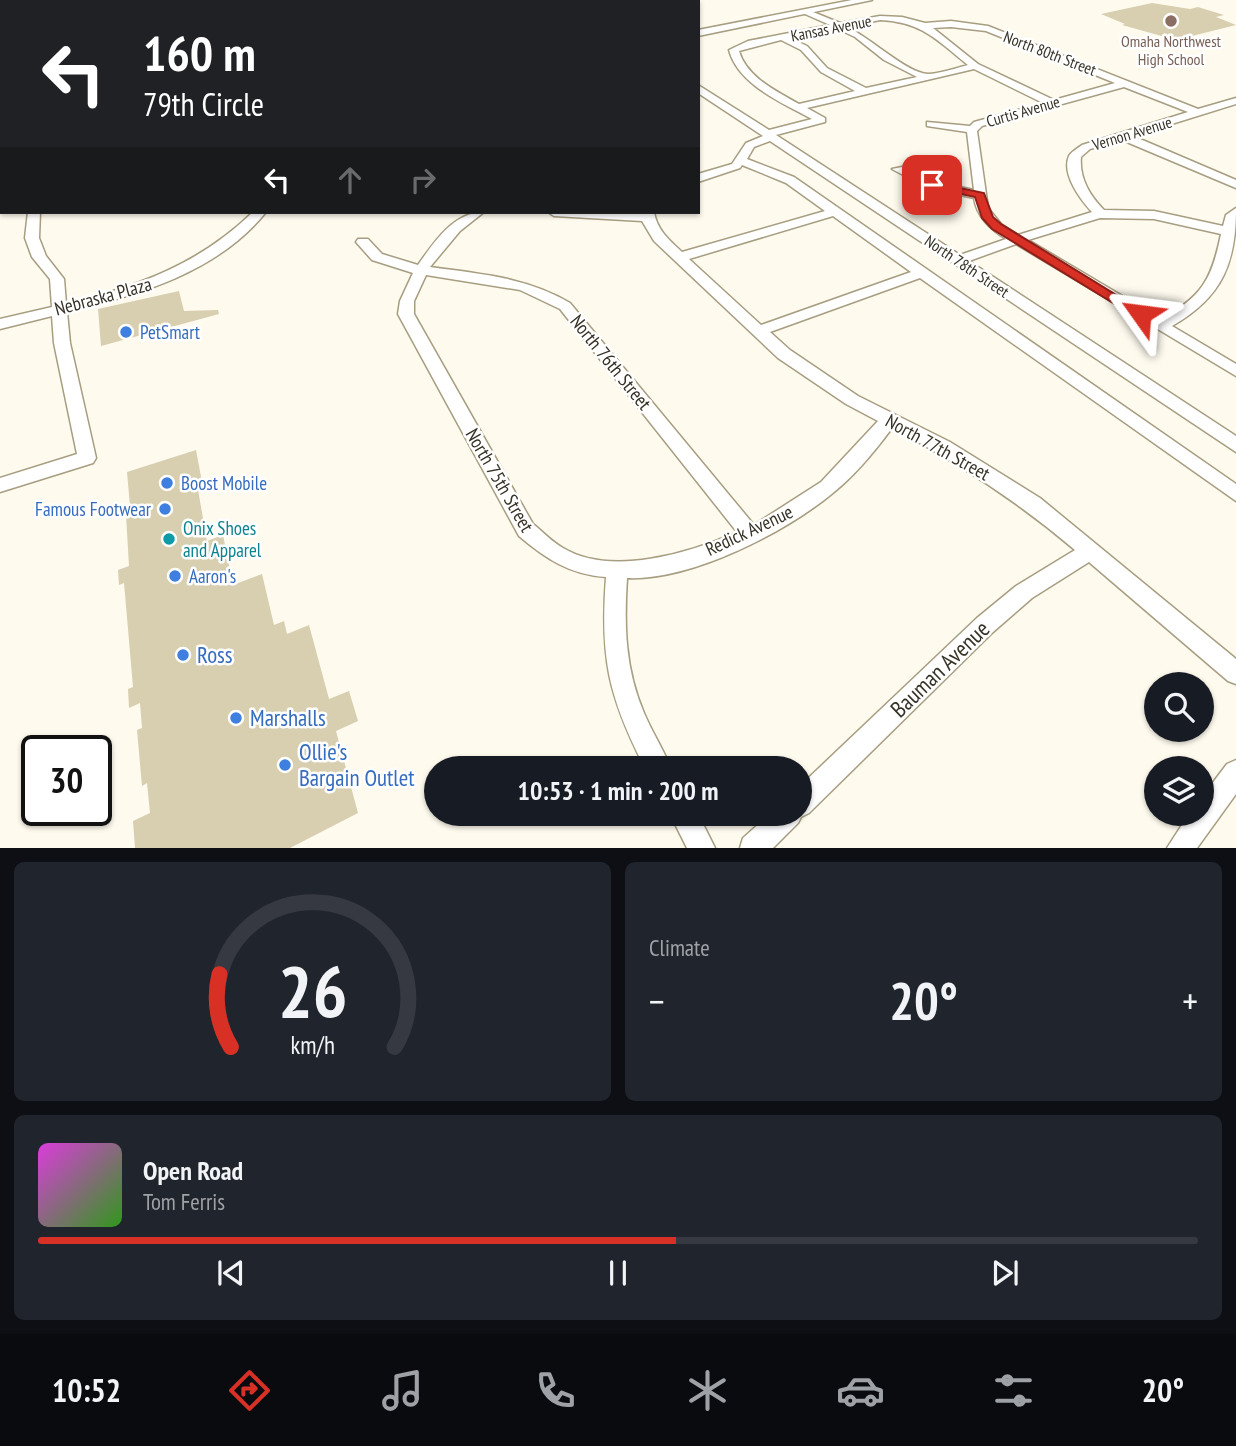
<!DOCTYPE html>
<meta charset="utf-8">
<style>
body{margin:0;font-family:"PT Sans Narrow",sans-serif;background:#20242c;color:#f1f3f6;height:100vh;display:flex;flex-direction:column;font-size:26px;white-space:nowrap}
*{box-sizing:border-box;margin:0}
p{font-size:23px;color:#9ea1a6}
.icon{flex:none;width:38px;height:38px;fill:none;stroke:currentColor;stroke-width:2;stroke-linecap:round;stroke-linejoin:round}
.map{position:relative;height:848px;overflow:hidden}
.details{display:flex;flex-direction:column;gap:14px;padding:14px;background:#0d0f14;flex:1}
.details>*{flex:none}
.hud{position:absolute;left:0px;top:0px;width:700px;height:214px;box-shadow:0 2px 5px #0004;background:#202124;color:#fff;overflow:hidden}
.controls{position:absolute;left:1144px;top:672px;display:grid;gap:14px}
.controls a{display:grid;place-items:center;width:70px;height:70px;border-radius:50%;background:#171b24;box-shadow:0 2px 5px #0004;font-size:35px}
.speed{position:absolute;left:21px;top:735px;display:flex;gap:14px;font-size:35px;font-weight:700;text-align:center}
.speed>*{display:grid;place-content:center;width:91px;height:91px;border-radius:50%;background:#171b24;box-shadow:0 2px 5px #0004;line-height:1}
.speed .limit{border:4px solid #111;border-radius:10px;background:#fff;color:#111}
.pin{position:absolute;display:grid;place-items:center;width:60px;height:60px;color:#fff;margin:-30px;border-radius:14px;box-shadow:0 4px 10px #0006}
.me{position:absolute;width:77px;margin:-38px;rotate:301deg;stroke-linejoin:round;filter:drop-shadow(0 0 5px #0008)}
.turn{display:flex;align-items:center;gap:24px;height:147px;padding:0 28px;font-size:32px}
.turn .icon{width:91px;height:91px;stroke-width:2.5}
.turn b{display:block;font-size:49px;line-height:60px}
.lanes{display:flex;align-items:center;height:66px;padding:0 28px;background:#0003;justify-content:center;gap:35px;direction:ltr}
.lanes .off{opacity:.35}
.big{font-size:52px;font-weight:800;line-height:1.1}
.details .card{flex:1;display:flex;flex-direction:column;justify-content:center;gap:10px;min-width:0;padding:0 24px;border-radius:10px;background:#20242c}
.details .dial{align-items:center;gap:0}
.dial svg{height:182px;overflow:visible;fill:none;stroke:#363941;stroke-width:7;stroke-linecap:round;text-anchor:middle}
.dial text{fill:#f1f3f6;stroke:none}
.song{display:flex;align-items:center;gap:21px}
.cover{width:84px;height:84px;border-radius:10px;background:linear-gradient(135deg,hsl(300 70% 55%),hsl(110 70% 35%))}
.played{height:7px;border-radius:4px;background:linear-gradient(90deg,#d93025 55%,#363941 55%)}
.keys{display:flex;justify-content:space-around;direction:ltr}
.heat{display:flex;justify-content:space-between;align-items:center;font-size:38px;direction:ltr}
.details .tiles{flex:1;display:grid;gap:14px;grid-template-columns:1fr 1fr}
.card:last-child{grid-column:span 2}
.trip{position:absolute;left:424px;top:756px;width:388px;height:70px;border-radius:35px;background:#171b24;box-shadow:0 2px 5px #0004;font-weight:800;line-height:70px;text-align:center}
.tab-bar{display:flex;height:112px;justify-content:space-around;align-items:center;background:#090b0e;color:#9ea1a6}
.tab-bar .icon{width:49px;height:49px}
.tab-bar .selected{color:#d93025}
.tab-bar b{font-size:32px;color:#f1f3f6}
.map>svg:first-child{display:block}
</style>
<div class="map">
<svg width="1236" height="848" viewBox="0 0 1236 848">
<rect width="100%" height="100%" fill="#fefaee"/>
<g fill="#d8ceb0">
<polygon points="1152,3 1190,9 1198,7 1224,15 1216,17 1236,25 1176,40 1122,25 1125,24 1101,14"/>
<polygon points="179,291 184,311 218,310 219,314 101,346 98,309"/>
<polygon points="196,450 202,482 197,484 207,541 223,535 233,585 262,574 274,625 284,621 287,634 309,625 329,699 349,691 358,721 336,731 358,813 290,848 135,848 133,821 150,813 147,783 142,786 137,730 142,728 140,703 129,708 128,689 133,687 124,583 119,585 118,570 129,566 126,515 129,514 130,506 127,472"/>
</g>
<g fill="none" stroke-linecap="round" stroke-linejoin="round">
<defs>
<g id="minor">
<polygon points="229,0 237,0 238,2 230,2"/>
<polygon points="314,0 331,0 311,2"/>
<polygon points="493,0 501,0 491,2"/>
<polygon points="562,0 570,0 572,2 563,2"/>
<path d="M808,10L840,23L880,16L902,17L925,23L951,21L988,26L1198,109L1236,98V104L1133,136L1236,180V188L1122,140L1090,149L1081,157C1079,178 1090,196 1104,210L1154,211L1223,226L1226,215L1236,208C1236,262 1223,297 1172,326L1236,364V376L1016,244L969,261L1236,436V452L770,141L754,147L747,159L794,177L1236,484V501L920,278L770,332L790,350L858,396L950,442L1040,498L1236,659V684L1228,681L1089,562L1032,598L993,632L809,813L801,817L798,823L773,848H740L743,838L770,814H800V786L977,618L1016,586L1075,550C1017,501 959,463 892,428C875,451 856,474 834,492C786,532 691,581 627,578C624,626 625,669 644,713C652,732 663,749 671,768H645C608,696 600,657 606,577C570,575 545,558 519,536L398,314L400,301L413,273L372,260L356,242L358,239H368L382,254L418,265C434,242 454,212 484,212L460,231L430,267C480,274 526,277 570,303L754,525L821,482L878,421L846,404L778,358L654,241L642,221L554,216L548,212H654C657,230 669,240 682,252L825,211L786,183L742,165L740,168L698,182V174L732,164L746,143L763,136L698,93V85L769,130L812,119C783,103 738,85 729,50L748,41L830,25L805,14ZM880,20C922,22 937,40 968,65C956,68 942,73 929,74C909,75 868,36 847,27ZM951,27L986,31L1115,83L1054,100L978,64L933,28ZM838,29L855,37L884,60L917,77L866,88L827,68L807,46L790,38ZM781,40L801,50L821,72L855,91L799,104C778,92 746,77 739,51ZM974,69L1043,103L974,122L970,126L927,122V126L967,132L974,190L936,182L902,167L892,169L928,188L974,198C977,217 990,229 1006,239L960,255L776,135L825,122V118L807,108ZM1124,87L1188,112L1082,145C1078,148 1071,152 1069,156C1061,174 1081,200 1092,212L1018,235L1001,224L988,208L977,131L982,126ZM833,216L911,272L761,325L689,259ZM1100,218L1154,219L1221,234C1212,279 1202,297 1161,319L1028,240ZM426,275L520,290L560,309L737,532C690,553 611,577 563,548C552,542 543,532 533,524L414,314V301Z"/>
<path d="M28,212H40L39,238L46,256L64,279L66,304C139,286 198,265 253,212H266C218,272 139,295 67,312L70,343L96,458L93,463L0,492V478L77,454L54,343L52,316L0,329V319L52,307L50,279L32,257L25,238Z"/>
<polygon points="1236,760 1236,794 1197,848 1167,848 1189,814 1202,814 1202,797 1227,764"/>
<polygon points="670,814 698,814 715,848 687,848"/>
</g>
<g id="major">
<polygon points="852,0 872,0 698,36 698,30"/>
<rect x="0" y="167" width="2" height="8"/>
</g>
</defs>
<use href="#minor" stroke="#a79d80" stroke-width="3"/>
<use href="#major" stroke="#a79d80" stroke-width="3"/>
<use href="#minor" fill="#fff" fill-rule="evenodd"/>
<use href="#major" fill="#fff" fill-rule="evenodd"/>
</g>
<polygon fill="#d93025" stroke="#8d1f18" stroke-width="2" points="932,182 984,193 993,217 1001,224 1147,314 1136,317 992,229 982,218 975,197 929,187 929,183"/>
<circle fill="#8d6e63" stroke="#fff" stroke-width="2.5" cx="1171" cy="21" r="7"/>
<g fill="#3f7fe0" stroke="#fff" stroke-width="2.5">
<circle cx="126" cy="332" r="7"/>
<circle cx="167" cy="483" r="7"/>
<circle cx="165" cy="509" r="7"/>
<circle cx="175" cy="576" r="7"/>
<circle cx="183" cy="655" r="7"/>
<circle cx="236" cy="718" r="7"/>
<circle cx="285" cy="765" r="7"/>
</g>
<circle fill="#0f9aa8" stroke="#fff" stroke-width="2.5" cx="169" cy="539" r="7"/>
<g text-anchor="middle" stroke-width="5" stroke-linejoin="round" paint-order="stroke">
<g font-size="16" fill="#363226" stroke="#fff">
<text transform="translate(831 28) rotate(-11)" y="6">Kansas Avenue</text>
<text transform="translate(1050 53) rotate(21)" y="6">North 80th Street</text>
<text transform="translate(1023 111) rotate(-16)" y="6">Curtis Avenue</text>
<text transform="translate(1132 133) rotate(-17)" y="6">Vernon Avenue</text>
<text transform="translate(967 266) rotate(34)" y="6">North 78th Street</text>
</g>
<g font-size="16" fill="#785e54" stroke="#fff">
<text x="1171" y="47">Omaha Northwest<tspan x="1171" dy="18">High School</tspan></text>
</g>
<g font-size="19" fill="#363226" stroke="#fff">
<text transform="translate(103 296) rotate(-15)" y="7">Nebraska Plaza</text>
<text transform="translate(611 362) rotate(51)" y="7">North 76th Street</text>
<text transform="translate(938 447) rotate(29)" y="7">North 77th Street</text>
<text transform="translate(500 480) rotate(60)" y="7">North 75th Street</text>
<text transform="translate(749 530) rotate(-25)" y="7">Redick Avenue</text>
</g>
<g font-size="19" fill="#366cbe" stroke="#fff" text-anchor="start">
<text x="140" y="339">PetSmart</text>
<text x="181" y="490">Boost Mobile</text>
<text x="151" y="516" text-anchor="end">Famous Footwear</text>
<text x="189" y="583">Aaron's</text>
</g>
<g font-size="19" fill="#0d838f" stroke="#fff" text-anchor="start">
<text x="183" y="535">Onix Shoes<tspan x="183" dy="22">and Apparel</tspan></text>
</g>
<g font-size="23" fill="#366cbe" stroke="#fff" text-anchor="start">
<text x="197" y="663">Ross</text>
<text x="250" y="726">Marshalls</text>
<text x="299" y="760">Ollie's<tspan x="299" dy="26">Bargain Outlet</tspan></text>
</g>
<g font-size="23" fill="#363226" stroke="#fff">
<text transform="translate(940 669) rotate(-44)" y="8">Bauman Avenue</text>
</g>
</g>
</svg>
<div class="controls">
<a><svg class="icon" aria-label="search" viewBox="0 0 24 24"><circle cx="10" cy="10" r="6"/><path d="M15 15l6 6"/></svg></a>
<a><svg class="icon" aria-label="layers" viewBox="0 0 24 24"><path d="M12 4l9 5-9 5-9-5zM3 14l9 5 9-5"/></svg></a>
</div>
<div class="speed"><div class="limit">30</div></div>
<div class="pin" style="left:932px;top:185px;background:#d93025"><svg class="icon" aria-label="arrive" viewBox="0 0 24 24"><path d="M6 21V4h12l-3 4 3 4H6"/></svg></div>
<svg class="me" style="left:1141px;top:314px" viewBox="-20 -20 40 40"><path d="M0-17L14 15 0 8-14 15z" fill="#d93025" stroke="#fff" stroke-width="4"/></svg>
<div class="trip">10:53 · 1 min · 200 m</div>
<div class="hud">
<div class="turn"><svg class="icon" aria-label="left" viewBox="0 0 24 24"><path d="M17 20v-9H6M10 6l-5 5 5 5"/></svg><div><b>160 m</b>79th Circle</div></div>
<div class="lanes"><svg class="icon" aria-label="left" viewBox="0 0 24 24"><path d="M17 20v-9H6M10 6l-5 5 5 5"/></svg><svg class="icon off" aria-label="ahead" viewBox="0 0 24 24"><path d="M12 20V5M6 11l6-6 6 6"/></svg><svg class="icon off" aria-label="right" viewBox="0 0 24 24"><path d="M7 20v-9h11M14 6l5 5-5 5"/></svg></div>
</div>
</div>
<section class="details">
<div class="tiles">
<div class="card dial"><svg viewBox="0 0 100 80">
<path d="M14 69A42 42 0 1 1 86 69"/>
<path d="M14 69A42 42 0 0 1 9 37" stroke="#d93025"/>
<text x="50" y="56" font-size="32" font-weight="700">26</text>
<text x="50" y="72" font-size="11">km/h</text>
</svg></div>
<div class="card"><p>Climate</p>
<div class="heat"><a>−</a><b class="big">20°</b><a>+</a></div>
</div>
<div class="card">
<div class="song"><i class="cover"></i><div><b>Open Road</b><p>Tom Ferris</p></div></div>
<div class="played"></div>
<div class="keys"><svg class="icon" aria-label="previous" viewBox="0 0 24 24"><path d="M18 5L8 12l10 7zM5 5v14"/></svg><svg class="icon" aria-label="pause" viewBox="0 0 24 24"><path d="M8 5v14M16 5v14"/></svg><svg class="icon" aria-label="next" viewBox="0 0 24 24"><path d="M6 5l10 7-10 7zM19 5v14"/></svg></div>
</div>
</div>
</section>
<nav class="tab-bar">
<b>10:52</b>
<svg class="icon selected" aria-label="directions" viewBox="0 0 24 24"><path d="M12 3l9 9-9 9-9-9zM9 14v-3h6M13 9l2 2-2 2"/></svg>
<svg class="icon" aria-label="music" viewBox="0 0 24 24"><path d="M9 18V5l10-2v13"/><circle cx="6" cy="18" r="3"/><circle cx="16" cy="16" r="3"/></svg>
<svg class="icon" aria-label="phone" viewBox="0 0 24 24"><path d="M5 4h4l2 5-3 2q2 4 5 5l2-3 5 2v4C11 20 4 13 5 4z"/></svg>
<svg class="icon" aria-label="climate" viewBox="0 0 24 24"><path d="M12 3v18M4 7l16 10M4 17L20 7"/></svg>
<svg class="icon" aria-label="car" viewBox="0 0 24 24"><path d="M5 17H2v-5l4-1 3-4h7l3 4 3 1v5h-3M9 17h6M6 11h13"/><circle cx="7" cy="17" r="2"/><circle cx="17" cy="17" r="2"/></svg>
<svg class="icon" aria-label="filters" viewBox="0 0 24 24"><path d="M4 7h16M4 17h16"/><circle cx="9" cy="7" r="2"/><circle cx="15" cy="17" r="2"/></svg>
<b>20°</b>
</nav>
